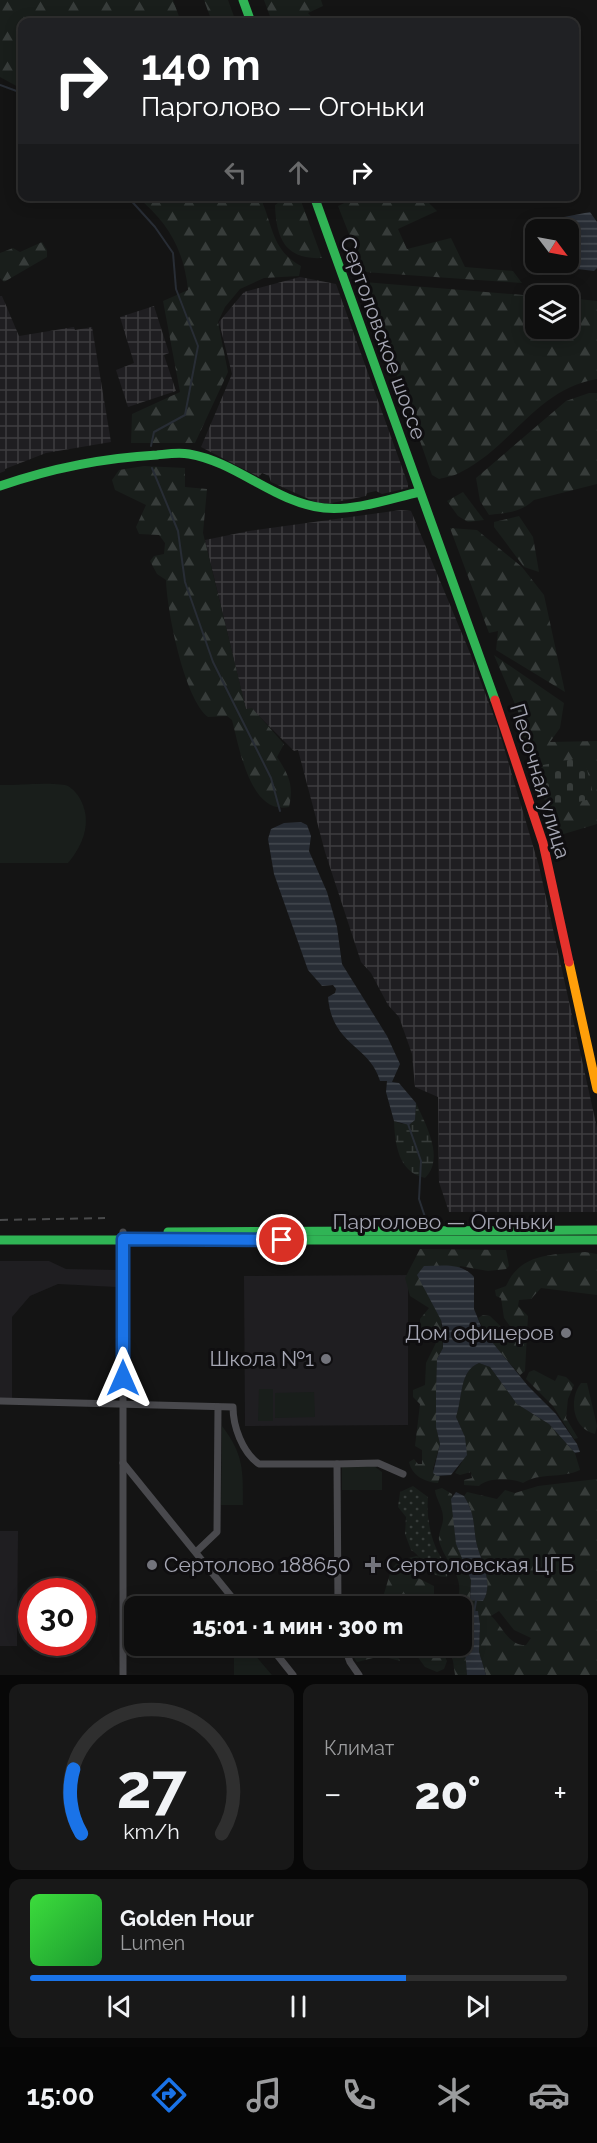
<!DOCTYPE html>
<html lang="ru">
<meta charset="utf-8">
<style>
body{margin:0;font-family:Raleway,sans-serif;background:#181818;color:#f1f3f6;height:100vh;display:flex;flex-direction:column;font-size:22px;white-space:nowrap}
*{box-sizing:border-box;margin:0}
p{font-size:20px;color:#9b9c9e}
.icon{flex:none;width:33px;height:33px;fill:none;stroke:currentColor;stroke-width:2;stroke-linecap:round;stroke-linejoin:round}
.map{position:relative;height:1675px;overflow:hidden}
.side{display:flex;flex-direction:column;gap:9px;padding:9px;background:#080808;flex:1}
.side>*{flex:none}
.guide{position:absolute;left:18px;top:18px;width:561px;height:183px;border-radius:12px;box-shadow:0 3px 15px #0003,0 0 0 2px #2f2f2f;background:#202124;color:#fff;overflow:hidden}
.needle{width:39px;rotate:122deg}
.buttons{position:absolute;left:525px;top:219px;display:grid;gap:12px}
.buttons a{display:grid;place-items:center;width:54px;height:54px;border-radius:12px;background:#0f0f0f;box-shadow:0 3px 15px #0003,0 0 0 2px #2f2f2f;font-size:30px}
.speed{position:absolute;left:18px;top:1578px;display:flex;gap:12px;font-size:30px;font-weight:700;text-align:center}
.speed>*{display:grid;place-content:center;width:78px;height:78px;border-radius:50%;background:#0f0f0f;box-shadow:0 3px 15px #0003,0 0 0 2px #2f2f2f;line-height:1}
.speed .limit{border:9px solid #d22;background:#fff;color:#111}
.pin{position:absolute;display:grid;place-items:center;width:51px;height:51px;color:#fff;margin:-26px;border:3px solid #fff;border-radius:50%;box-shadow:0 2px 6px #0007}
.me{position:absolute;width:66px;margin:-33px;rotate:0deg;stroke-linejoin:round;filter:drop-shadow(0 0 4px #0008)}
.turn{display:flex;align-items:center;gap:21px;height:126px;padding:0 24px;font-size:27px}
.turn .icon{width:78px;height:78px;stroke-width:2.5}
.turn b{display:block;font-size:42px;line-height:51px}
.lanes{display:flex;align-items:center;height:57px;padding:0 24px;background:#0003;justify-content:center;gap:30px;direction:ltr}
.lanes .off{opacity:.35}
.big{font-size:45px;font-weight:800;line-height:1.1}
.side .tile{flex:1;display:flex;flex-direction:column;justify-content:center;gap:9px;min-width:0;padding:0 21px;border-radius:12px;background:#181818}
.side .dial{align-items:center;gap:0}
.dial svg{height:156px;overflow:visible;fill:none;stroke:#2f2f2f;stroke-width:7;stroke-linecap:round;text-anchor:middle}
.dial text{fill:#f1f3f6;stroke:none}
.song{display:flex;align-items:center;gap:18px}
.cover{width:72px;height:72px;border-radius:9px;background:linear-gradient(135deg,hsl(120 70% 55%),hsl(130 70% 35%))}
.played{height:6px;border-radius:3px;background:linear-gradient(90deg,#1a73e8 70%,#2f2f2f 70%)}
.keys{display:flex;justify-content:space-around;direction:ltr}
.heat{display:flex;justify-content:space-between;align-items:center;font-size:33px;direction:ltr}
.side .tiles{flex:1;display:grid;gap:9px;grid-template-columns:1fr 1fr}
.tile:last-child{grid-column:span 2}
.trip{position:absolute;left:124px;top:1596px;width:348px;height:60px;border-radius:12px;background:#0f0f0f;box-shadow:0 3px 15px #0003,0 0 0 2px #2f2f2f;font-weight:800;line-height:60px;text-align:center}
.menu{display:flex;height:96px;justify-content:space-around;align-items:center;background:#060606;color:#9b9c9e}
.menu .icon{width:42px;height:42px}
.menu .active{color:#1a73e8}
.menu b{font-size:27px;color:#f1f3f6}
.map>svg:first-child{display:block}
</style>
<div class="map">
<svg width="597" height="1675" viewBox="0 0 597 1675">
<defs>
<pattern id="industrial-grid" width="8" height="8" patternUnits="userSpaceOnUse" patternTransform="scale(1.5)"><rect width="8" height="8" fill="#1f1e21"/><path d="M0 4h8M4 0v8" fill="none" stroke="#3d3c3f"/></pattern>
<pattern id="grass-dots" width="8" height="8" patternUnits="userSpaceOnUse" patternTransform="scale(1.5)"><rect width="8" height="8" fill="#191e1b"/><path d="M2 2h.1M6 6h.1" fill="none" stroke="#373c3a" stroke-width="1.8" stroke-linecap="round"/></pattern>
<pattern id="forest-firs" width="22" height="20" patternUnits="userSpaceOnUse" patternTransform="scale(1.5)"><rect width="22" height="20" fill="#191e1b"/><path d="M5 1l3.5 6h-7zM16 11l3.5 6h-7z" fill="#373c3a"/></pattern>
<pattern id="wetland-marsh" width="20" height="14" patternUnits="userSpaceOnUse" patternTransform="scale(1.5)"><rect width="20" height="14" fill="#191e1b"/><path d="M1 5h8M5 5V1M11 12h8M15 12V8" fill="none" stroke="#373c3a"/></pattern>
<pattern id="cemetery-stones" width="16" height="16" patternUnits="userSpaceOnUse" patternTransform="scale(1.5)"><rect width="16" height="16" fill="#191e1b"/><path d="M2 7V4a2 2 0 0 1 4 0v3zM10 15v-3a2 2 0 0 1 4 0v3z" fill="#373c3a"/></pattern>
<pattern id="water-rules" width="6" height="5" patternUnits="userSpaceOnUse" patternTransform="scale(1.5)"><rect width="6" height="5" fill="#282d35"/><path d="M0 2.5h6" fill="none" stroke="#444950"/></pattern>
</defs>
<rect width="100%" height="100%" fill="#141414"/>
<g fill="#1f1e21">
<polygon points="0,1261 49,1261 66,1269 118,1270 116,1287 58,1284 30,1296 12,1317 12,1399 0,1399"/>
<polygon points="408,1275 408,1425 245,1426 244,1276"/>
<polygon points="0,1531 18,1531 17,1646 0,1646"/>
</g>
<g fill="url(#industrial-grid)">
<polygon points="300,277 336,284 408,484 408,488 382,494 376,491 367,493 366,496 322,505 271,482 269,476 262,473 259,477 201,447 232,374 219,322 244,292"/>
<polygon points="0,296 2,296 19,336 74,327 75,330 92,327 111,442 46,453 5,469 5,471 0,473"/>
<polygon points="154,306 169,353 164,355 176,391 128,407 116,370 134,363 120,317"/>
<polygon points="401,510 411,511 470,653 498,727 539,866 597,1128 597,1212 449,1212 439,1182 438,1097 415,1087 412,1054 399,1017 388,1005 371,973 361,962 325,852 298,750 294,751 252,709 246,710 205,540 249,531"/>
</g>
<path fill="url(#grass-dots)" d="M413,1486L428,1497C426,1520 432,1550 448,1566L447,1577C427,1578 426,1559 411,1550L405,1534L406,1517L398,1507L400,1492Z"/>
<g fill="url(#forest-firs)" fill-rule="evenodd">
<polygon points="0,0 173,0 181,22 22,22 22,89 0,77"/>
<polygon points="204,0 228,0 236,22 212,22"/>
<polygon points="264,0 321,0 323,6 308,13 316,22 272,22"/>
<path d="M137,197H260C273,224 271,250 301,266L299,276L264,278L240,289L225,307L218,322L228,372L195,443H131L132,414L180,392L163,301L188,290C184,250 168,222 137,197Z"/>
<path d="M287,197L301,201L322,258C285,260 276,238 275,205Z"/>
<polygon points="357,197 413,197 415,200 428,202 437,211 398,229 407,249 451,238 465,267 513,271 522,283 364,272 338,206"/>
<polygon points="42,242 47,250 47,257 4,282 0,278 0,253 13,248 20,252"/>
<path d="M364,282L535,296L536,328H568L569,298L597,301V379C535,390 513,446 461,472C455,476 446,477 439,479L432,475Z"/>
<path d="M589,393H597V484L534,500C522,512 506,513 489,515L480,501L476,478L566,401Z"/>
<path d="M144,466L185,468V487L207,489L203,533L246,709L252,708L284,744L277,757C289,775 294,786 289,807C250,816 239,746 232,720L227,716L208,717C184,698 167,611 166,580L157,574L150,561L154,556L164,554L165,543L159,535L139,534L136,527L146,505L115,490L112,480L119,470Z"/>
<polygon points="463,492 484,520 468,522 458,516 447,501"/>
<polygon points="519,516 533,537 539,572 524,567 494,527 494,522"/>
<polygon points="450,528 477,530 522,567 544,595 565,692 496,650 498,631 489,633"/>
<polygon points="494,655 564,703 560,728 550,742 597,741 597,824 554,837 543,793 537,783 523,737 523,723"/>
<path d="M420,1249L506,1250L509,1266L506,1269L488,1271L460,1266L441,1320L443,1348L437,1359L436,1427L440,1444L433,1469L437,1476H440L438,1483C425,1482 412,1476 409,1462L414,1459L418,1464H422V1450L415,1446L420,1404L413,1397V1390L425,1385L426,1363L436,1343L434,1337L420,1327V1319L429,1308L410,1296L405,1278Z"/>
<path d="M585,1252L597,1254V1295L541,1288L531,1299L519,1300L518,1306L528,1316L525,1371L520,1375L488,1338L478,1318L483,1315L490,1316L513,1338L515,1333L504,1318L501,1298L496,1296L495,1290L506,1286C521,1252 553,1255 585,1252Z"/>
<path d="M479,1363L490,1367L517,1404L549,1424L575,1453L580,1470C561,1479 540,1472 523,1483C512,1478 488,1477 479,1486L464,1485V1480L472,1478L471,1472L460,1475L455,1473L462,1462L465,1437L456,1417C463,1397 459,1371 479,1363Z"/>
<polygon points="534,1370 555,1381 558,1375 566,1377 574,1385 568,1399 566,1418 578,1438 574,1439 553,1406 526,1379 529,1372"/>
<path d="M581,1383H587L597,1426L595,1434C573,1429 568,1400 581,1383Z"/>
<path d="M597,1479V1675H486L479,1652L480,1625L478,1611H469L463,1626L467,1675H455L453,1661L447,1646H462V1606H389L384,1594L391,1570L399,1560L417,1556L423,1561L421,1564L413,1566L412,1575L434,1586V1600L437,1603L449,1601L452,1604H456C467,1577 448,1567 440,1544C436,1534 444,1526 443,1517C443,1507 436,1500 435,1490L442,1488L452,1494L456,1544L471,1580L470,1600L483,1601C495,1582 479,1558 476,1541C473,1522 475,1514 464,1496L467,1492L497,1499L505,1490L515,1493L538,1486ZM499,1611L514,1630L531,1638L526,1645C508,1646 502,1625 491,1616Z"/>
<polygon points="359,1646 395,1646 393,1647 400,1661 381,1656 357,1662 352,1655"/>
<polygon points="398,1646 431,1646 433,1652 445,1657 447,1661 444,1669 437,1672 425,1667 417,1656"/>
</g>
<path fill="url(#wetland-marsh)" d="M416,1103C426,1125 445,1159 425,1178C398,1172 395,1144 394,1121L402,1124L415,1120Z"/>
<polygon fill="url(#cemetery-stones)" points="584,757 594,798 551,809 538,766"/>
<g fill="#191e1b">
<path d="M0,785C21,785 45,782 65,785C70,786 76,792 79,797C93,820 84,844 68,863H0Z"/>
<polygon points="259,1389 273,1389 273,1421 258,1421"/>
<polygon points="314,1392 315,1417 275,1418 275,1393"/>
<path d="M222,1426C244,1455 243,1470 243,1505H221Z"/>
<polygon points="374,1466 382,1472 382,1490 342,1490 342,1467"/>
<polygon points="241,1646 248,1647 272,1675 234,1675 234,1648"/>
</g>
<g fill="url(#water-rules)">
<polygon points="590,212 597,222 597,268 594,271 569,268 568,230 564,229 564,217"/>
<path d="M301,822L307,825L311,836L309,851L327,892L337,927L342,964L387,1036L400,1064L392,1082L399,1083L416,1103L415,1120L409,1125L394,1121L386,1092L387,1081H380C370,1045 332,1046 328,997L335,993L336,989L333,985L322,986L308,970L274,874L268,839L271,829L284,823Z"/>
<path d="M424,1266C443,1266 461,1262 474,1277V1309L483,1331L528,1386L556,1414L577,1444L580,1452L575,1453L549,1424L517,1404L490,1367L479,1363C459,1371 463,1397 456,1417L465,1437L467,1455L451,1475L437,1476L433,1473L440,1444L436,1427V1392L437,1359L443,1348V1329L441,1320L417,1275Z"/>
<path d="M456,1492L464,1496C475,1514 473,1522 476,1541C479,1558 495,1582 483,1601L470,1600L471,1580L456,1544L451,1499Z"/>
<polygon points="469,1611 478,1611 480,1625 479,1652 486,1675 467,1675 463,1626"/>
</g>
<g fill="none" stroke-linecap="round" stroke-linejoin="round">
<g stroke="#282d35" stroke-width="2">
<polyline points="0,85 22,93"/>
<polyline points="127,196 155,227 173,253 176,289 198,346 185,415 154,432 151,446"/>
<polyline points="152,468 178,531 185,582 213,662 271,778 280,811"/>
<polyline points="408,1124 421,1161 419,1199 426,1220"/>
<polyline points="474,1613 476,1601"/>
</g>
<g stroke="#49494d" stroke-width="7">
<polyline points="123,1232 123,1675"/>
<path d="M0,1401L233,1407C233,1426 242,1452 259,1464H337L338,1606"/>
<polyline points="123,1463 239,1606"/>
<polyline points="337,1464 378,1463 403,1474"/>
<polyline points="196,1552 217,1532 218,1407"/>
<polyline points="270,1646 293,1675"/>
<polyline points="344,1646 350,1662 359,1675"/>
</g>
<g stroke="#30b455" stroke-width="9">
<polyline points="243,0 251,22"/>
<polyline points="314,196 495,700"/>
<path d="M0,486C52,468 102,458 157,455C167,454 178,452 189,454C237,462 275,503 324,508C355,511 389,499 419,492"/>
<polyline points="168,1232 597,1230"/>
<polyline points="0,1240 597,1240"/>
</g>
<polyline stroke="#ff9f0a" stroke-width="9" points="569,962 597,1089"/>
<polyline stroke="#e5322d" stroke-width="9" points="495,700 543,843 569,962"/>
<polyline stroke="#494a4b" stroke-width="2" stroke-dasharray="8 6" stroke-linecap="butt" points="0,1220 105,1218"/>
</g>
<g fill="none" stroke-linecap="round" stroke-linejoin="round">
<defs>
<polyline id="route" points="123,1378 123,1239 282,1240"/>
</defs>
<use href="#route" stroke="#114b97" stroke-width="15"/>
<use href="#route" stroke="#1a73e8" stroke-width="10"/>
</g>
<g fill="#73747c" stroke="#0f0e10" stroke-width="2">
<circle cx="566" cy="1333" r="6"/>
<circle cx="326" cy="1359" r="6"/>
<circle cx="152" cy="1565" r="6"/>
<path d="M370 1556h6v6h6v6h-6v6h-6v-6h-6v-6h6z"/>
</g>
<g text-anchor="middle" stroke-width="6" stroke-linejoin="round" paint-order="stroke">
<g font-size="21" fill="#a6a7b4" stroke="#0f0e10">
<text transform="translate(383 338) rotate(70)" y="7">Сертоловское шоссе</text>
<text transform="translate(540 781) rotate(73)" y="7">Песочная улица</text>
<text x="443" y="1229">Парголово — Огоньки</text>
</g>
<g font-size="21" fill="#a6a7b4" stroke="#0f0e10" text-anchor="end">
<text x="554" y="1340">Дом офицеров</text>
<text x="314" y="1366">Школа №1</text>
<text x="164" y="1572" text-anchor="start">Сертолово 188650</text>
<text x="386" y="1572" text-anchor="start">Сертоловская ЦГБ</text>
</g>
</g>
</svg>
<div class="buttons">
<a><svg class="needle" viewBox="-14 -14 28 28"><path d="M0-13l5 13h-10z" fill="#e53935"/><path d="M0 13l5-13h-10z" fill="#9b9c9e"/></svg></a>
<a><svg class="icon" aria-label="layers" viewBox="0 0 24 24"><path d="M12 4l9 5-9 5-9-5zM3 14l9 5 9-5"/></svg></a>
</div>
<div class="speed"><div class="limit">30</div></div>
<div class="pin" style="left:282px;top:1240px;background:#d93025"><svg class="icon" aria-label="arrive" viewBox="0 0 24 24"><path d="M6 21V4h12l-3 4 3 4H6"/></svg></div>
<svg class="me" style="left:123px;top:1378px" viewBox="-20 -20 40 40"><path d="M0-17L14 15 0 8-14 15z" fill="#1a73e8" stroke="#fff" stroke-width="4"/></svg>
<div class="trip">15:01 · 1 мин · 300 m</div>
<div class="guide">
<div class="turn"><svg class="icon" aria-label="right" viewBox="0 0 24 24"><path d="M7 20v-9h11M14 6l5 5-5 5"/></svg><div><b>140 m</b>Парголово — Огоньки</div></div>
<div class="lanes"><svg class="icon off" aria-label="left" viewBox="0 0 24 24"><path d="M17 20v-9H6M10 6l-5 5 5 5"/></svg><svg class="icon off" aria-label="ahead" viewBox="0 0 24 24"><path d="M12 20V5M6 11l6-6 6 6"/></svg><svg class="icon" aria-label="right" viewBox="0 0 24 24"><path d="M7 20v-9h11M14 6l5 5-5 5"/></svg></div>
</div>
</div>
<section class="side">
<div class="tiles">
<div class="tile dial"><svg viewBox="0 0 100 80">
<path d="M14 69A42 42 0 1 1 86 69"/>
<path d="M14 69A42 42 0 0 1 10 36" stroke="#1a73e8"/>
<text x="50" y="56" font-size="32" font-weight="700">27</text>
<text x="50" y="72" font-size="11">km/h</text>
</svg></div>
<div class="tile"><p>Климат</p>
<div class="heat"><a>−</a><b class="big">20°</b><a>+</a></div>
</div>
<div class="tile">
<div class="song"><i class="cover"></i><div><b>Golden Hour</b><p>Lumen</p></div></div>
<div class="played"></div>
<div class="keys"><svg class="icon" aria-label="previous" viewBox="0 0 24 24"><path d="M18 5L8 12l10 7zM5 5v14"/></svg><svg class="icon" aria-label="pause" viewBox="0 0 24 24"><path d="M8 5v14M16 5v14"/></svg><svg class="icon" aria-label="next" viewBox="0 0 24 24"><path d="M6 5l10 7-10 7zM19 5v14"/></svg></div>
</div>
</div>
</section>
<nav class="menu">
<b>15:00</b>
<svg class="icon active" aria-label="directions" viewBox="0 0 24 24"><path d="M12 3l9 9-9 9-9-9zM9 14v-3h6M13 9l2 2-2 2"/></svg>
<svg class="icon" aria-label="music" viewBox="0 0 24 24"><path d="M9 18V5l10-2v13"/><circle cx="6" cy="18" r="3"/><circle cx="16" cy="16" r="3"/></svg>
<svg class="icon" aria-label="phone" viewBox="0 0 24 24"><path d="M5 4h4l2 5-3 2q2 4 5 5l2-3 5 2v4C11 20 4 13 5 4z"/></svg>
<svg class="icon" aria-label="climate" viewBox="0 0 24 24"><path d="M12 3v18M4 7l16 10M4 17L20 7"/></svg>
<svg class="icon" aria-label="car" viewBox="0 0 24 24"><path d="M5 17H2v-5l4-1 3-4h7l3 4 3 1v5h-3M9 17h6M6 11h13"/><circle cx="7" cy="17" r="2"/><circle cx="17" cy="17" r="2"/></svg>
</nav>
